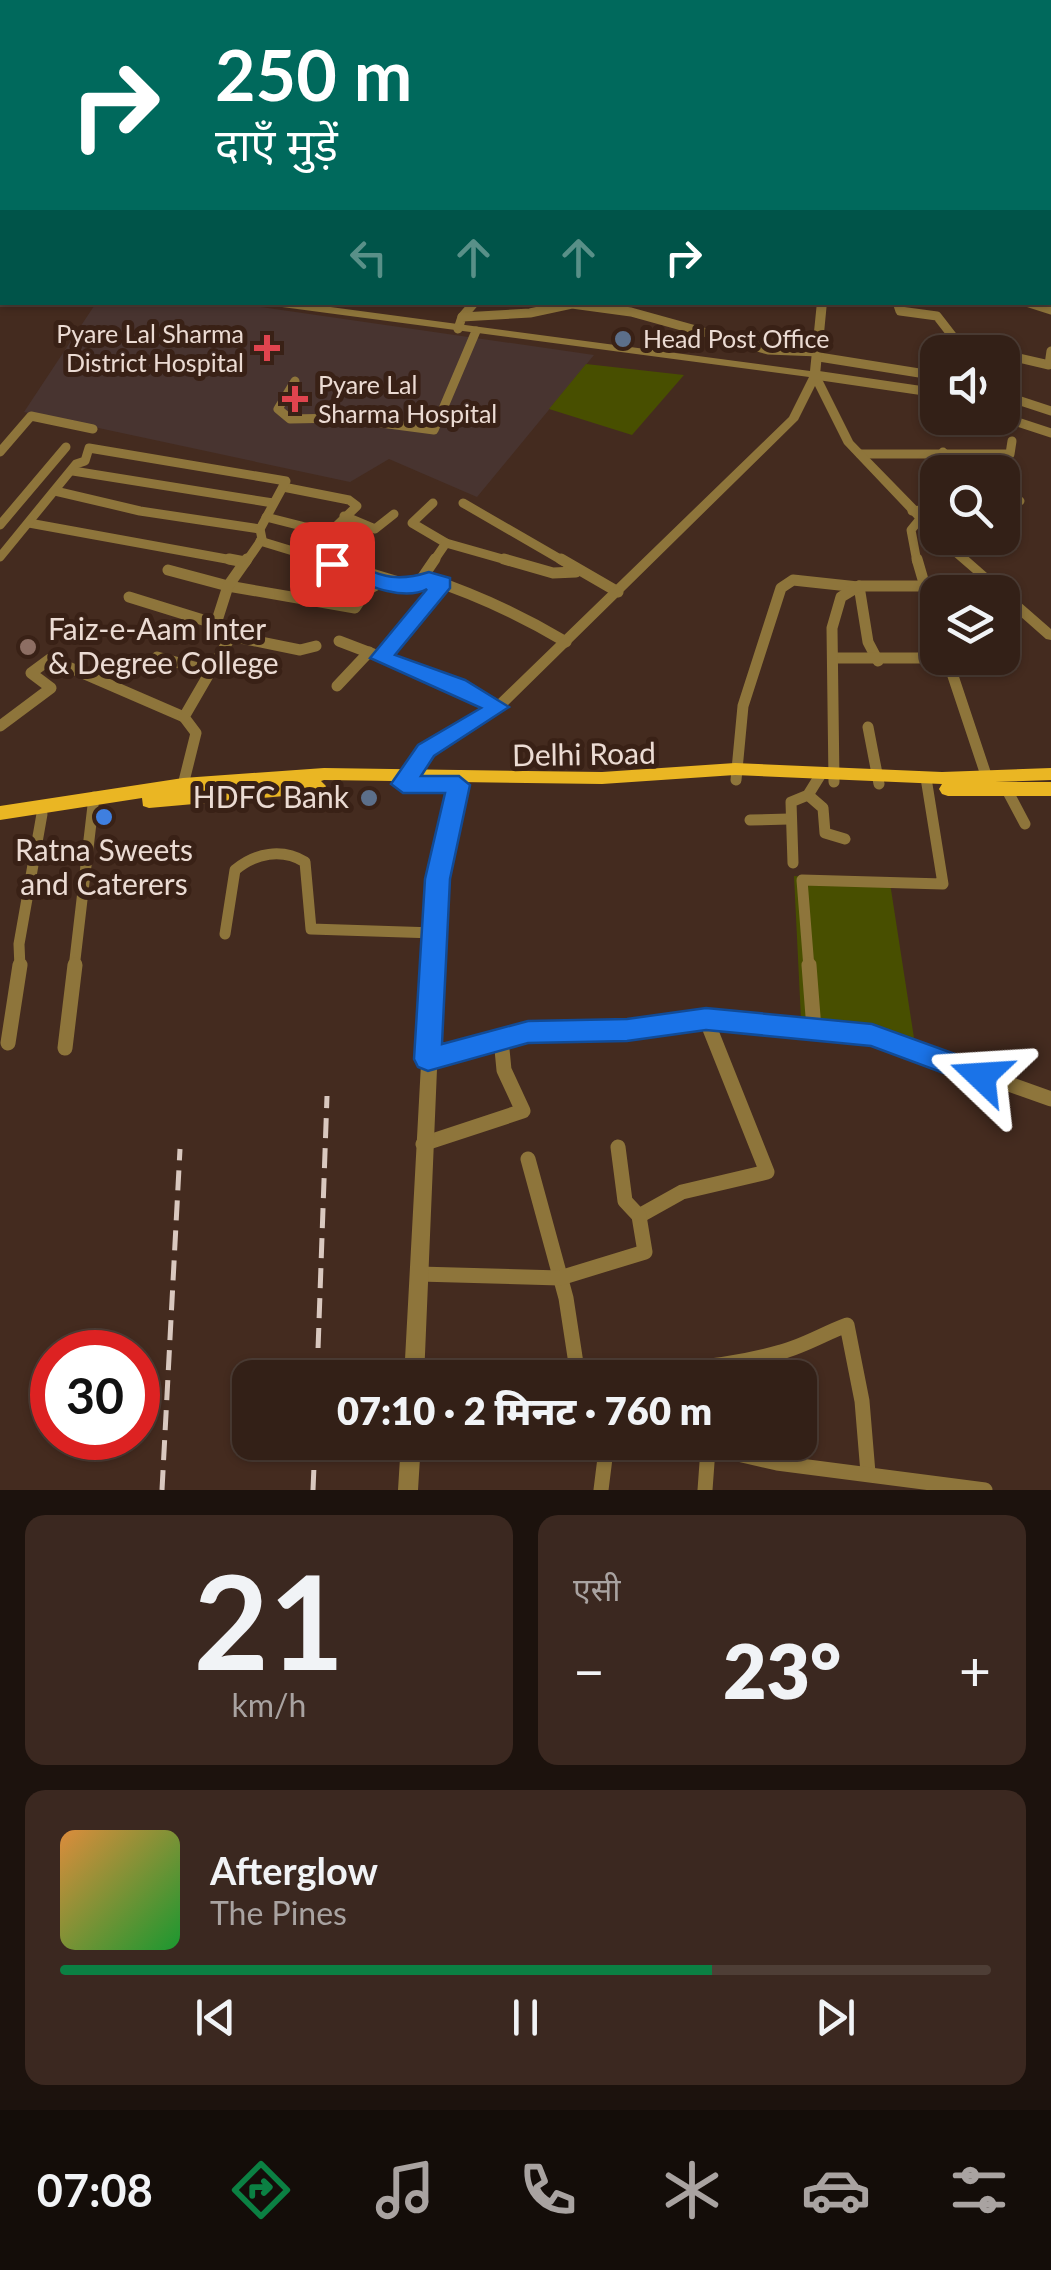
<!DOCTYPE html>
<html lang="hi">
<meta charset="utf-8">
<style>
body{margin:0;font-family:Lato,"Noto Sans Devanagari",sans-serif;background:#3b2820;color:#f1f3f6;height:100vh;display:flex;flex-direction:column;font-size:38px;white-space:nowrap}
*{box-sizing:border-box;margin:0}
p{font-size:32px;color:#a9a3a1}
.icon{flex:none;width:55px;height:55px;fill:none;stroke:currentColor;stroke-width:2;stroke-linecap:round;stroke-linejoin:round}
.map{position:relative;height:1490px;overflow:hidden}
.drawer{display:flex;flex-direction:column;gap:25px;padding:25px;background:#1c120d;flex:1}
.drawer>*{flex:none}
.banner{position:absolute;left:0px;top:0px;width:1052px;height:305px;box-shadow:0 2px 8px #0004,0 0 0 2px #4e3e36;background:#00695c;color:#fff;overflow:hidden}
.buttons{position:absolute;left:920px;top:335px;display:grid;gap:20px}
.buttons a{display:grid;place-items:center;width:100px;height:100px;border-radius:20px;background:#332017;box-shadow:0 2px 8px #0004,0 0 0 2px #4e3e36;font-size:50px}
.speed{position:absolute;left:30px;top:1330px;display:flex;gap:20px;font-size:50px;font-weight:700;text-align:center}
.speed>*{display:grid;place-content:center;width:130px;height:130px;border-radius:50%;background:#332017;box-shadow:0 2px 8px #0004,0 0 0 2px #4e3e36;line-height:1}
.speed .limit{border:15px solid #d22;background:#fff;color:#111}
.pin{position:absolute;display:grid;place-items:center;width:85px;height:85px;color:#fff;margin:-42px;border-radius:20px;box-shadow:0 5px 15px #0006}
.me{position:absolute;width:110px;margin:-55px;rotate:290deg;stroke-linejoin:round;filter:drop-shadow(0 0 8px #0008)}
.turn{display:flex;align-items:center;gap:35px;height:210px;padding:0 50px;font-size:45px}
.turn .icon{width:130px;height:130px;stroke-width:2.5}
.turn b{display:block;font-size:70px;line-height:85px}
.lanes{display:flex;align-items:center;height:95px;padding:0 50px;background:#0003;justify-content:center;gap:50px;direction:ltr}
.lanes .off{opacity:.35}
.big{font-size:75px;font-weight:800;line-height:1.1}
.drawer .widget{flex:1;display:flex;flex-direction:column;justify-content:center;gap:15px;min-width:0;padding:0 35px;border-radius:20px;background:#3b2820}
.drawer .dial{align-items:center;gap:0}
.dial b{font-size:130px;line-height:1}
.song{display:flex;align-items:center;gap:30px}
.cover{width:120px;height:120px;border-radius:15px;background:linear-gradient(135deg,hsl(30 70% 55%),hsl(130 70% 35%))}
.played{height:10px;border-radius:5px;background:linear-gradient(90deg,#0b8043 70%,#4e3e36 70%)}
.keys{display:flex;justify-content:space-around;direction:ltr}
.heat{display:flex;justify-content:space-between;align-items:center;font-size:55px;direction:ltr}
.drawer .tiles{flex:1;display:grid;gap:25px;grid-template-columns:1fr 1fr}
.widget:last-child{grid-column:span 2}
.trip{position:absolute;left:232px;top:1360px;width:585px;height:100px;border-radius:20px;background:#332017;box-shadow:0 2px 8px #0004,0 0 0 2px #4e3e36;font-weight:800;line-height:100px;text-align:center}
.tabs{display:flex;height:160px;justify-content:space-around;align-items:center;background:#140d09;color:#a9a3a1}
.tabs .icon{width:70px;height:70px}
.tabs .active{color:#0b8043}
.tabs b{font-size:45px;color:#f1f3f6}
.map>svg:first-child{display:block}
</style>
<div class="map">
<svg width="1051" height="1490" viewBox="0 0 1051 1490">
<rect width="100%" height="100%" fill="#442b1f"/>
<polygon fill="#443440" points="365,0 855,0 860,2 360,2"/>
<polygon fill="#483430" points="96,303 233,303 594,355 477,497 389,459 350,482 24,412"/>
<g fill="#484f00">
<polygon points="586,364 684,375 632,435 549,409"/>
<polygon points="794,876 890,883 914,1038 801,1019"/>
</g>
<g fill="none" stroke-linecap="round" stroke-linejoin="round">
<g stroke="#8e753b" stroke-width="6">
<polyline points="531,0 541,2"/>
<polyline points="717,0 721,2"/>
<polyline points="912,0 939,2"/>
<polyline points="338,2 343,0"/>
<polyline points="0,87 2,83"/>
</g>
<g stroke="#8e753b" stroke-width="9">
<polyline points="897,302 900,311 937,316 961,347 997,352"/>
<polyline points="1026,302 1051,310"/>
<polyline points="462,317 475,302"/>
<polyline points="458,329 462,317 530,313 572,304 631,312 768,350 819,352"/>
<polyline points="1002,354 1049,365 1051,351"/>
<polyline points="819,357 938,376"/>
<polyline points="1002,360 1006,374 1002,379"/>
<polyline points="815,375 938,393"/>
<polyline points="295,381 278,409 290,419 343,418 434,430 476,331"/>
<polyline points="1002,395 1051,411"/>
<polyline points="1002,417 1051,433"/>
<polyline points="0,452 31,416 93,429"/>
<polyline points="943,452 962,472"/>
<polyline points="860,454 1010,454 1012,441"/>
<polyline points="73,471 273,503"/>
<polyline points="55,491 140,511 260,529"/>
<polyline points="1002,502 1020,501"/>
<polyline points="433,503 412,523 446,543"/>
<polyline points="463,503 565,562"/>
<polyline points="912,511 938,508"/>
<polyline points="344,516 375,529 394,514"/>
<polyline points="266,517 329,533 357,506 349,500 283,487"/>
<polyline points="29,523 243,562"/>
<polyline points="0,525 66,447"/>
<polyline points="260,541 329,562"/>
<polyline points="0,557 76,464 85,461 89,448 286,481 260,529 262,539 246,562"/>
<polyline points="433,562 446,543 513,562"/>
<polyline points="917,562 911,530 920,519"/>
</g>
<g stroke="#8e753b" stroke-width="11">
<polyline points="229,559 245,562"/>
<path d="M322,559L415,587L429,579C478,595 522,616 566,642"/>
<polyline points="504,559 553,573 576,572"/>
<polyline points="561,559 618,592"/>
<polyline points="917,559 938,631"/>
<polyline points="168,570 228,586 355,608 367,590 382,582"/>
<polyline points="420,581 435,559"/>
<polyline points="443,583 381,657 458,686 498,707"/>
<polyline points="859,586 868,642 878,661"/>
<polyline points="129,597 216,624"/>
<polyline points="231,636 300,650 316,646"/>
<polyline points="339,641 373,654"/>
<polyline points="157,657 213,672"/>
<polyline points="833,658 947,658"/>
<polyline points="947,658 987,778"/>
<polyline points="337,686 369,652"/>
<polyline points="0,726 51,688 31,673 50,659 184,717"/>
<polyline points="868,727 879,784"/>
<polyline points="736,780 743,706 781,588 793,580 858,587"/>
<polyline points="834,782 832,628 841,597 859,586 922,586"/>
<polyline points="183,785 196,733 184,717 231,636 213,633 228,586 247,559"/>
<polyline points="1008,792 1025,824"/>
<polyline points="808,795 823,808 825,833 845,839"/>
<polyline points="750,820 789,819"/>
<polyline points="793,863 791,802 808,795 821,774"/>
<path d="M225,934L235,870C255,853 282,848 305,862L311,929L435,933"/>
<polyline points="20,968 19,944 42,814"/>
<polyline points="74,968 94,797"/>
<polyline points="809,968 802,880 943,884 926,778"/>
</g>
<g stroke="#8e753b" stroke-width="15">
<polyline points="809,965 814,1029"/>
<polyline points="8,1043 20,965"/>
<polyline points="65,1048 75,965"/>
<polyline points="428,1059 528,1032 627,1030 706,1019 872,1035 1051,1099"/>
<polyline points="423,1144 523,1111 504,1070 501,1039"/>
<polyline points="528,1159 566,1298 577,1370 574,1378"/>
<polyline points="639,1216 682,1192 767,1172 706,1019"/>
<polyline points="419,1274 560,1278 645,1252 639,1216 625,1201 618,1147"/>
<path d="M577,1370C646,1372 715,1371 781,1352C804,1346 825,1333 847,1325L862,1401L868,1473"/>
<polyline points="686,1442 777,1463 985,1490"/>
<polyline points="601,1490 607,1442"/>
<polyline points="705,1490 708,1449"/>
</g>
<g fill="#8e753b" fill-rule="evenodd">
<polygon points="851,0 861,0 864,2 855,2"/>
<rect x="0" y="25" width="2" height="4"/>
<rect x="0" y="108" width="2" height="4"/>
<polygon points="1050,167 1051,168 1051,175 1050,174"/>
<rect x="1050" y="275" width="1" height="6"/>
<polygon points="262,302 293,302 810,371 817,302 827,302 820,375 853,441 938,528 938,538 947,538 1051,629 1051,640 1046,639 1002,600 1002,592 995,592 936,541 844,444 815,386 798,420 503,710 431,754 408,788 398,788 396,784 398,780 421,748 493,704 789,417 809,377 267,305"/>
<polygon points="460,773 467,778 445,879 424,1378 404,1378 431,879 453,778"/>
<polygon points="401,1442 421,1442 418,1490 398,1490"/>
</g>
<g fill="#c19a34" fill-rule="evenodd">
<polygon points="305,0 314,0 312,2 304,2"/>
<rect x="0" y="293" width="2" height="8"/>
</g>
<polygon fill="#eab623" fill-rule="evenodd" points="735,763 942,772 1051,768 1051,780 995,782 1051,782 1051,796 948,796 942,794 939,789 942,784 735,775 602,784 324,780 321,781 326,786 323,791 317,793 149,808 143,806 142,798 0,820 0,806 183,778 324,768 602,772"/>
<g stroke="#d9c8bf" stroke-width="5" stroke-dasharray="20 10" stroke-linecap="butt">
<polyline points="317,1378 327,1096"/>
<polyline points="162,1490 180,1149"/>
<polyline points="313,1490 315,1442"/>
</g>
</g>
<path fill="#1a73e8" stroke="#114b97" stroke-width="2.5" d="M332,557C374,569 385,586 429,572L450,578V588L395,655L465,680L509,707L434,756L421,776H459L470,785L450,879L442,1044L528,1021L627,1019L706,1008L872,1024L991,1067L995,1076L991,1084L981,1087L871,1046L706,1030L627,1041L528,1043L428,1071L418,1067L414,1059L425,879L445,793H403L391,784L418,745L481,708L370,658L427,589C399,604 353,578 325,568L322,564Z"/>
<g fill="#5c6f8a" stroke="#392116" stroke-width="4">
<circle cx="623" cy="339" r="10"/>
<circle cx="369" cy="798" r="10"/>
</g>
<g fill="#e0444e" stroke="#392116" stroke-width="4">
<path d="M262 333h10v10h10v10h-10v10h-10v-10h-10v-10h10z"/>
<path d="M290 384h10v10h10v10h-10v10h-10v-10h-10v-10h10z"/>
</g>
<circle fill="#8d6e63" stroke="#392116" stroke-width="4" cx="28" cy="647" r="10"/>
<circle fill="#3f7fe0" stroke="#392116" stroke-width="4" cx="104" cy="817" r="10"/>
<g text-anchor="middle" stroke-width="10" stroke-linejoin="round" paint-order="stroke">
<g font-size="25" fill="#ebdbd3" stroke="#392116" text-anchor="start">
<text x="244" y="343" text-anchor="end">Pyare Lal Sharma<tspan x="244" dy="29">District Hospital</tspan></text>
<text x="643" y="348">Head Post Office</text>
<text x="318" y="394">Pyare Lal<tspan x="318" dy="29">Sharma Hospital</tspan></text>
</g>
<g font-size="30" fill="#ebdbd3" stroke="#392116" text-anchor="start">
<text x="48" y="640">Faiz-e-Aam Inter<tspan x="48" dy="34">&amp; Degree College</tspan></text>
<text x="349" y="808" text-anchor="end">HDFC Bank</text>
<text x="104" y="861" text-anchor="middle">Ratna Sweets<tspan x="104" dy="34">and Caterers</tspan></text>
</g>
<g font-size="30" fill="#ebdbd3" stroke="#392116">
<text transform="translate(584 755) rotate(-1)" y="10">Delhi Road</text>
</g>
</g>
</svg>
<div class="buttons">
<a><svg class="icon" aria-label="sound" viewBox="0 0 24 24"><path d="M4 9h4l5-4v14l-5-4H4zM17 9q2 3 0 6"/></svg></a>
<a><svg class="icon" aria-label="search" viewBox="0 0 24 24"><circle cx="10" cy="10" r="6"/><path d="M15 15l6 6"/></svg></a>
<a><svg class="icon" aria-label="layers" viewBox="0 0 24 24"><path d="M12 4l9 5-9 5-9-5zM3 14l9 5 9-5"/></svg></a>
</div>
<div class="speed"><div class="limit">30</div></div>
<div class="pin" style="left:332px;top:564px;background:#d93025"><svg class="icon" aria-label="arrive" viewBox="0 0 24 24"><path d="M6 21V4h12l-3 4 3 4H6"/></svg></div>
<svg class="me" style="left:981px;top:1076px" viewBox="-20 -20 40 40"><path d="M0-17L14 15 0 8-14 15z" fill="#1a73e8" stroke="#fff" stroke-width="4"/></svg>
<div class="trip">07:10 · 2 मिनट · 760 m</div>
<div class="banner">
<div class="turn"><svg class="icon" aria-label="right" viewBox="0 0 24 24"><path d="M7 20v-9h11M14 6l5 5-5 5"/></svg><div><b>250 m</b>दाएँ मुड़ें</div></div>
<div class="lanes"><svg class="icon off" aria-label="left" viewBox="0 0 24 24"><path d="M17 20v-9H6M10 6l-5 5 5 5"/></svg><svg class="icon off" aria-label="ahead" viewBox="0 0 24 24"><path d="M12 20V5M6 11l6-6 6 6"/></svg><svg class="icon off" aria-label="ahead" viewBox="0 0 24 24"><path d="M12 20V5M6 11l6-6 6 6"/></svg><svg class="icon" aria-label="right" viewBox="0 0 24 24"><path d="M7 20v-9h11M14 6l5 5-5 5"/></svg></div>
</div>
</div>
<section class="drawer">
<div class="tiles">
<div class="widget dial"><b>21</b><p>km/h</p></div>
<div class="widget"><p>एसी</p>
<div class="heat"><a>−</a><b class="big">23°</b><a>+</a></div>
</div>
<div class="widget">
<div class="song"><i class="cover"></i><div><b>Afterglow</b><p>The Pines</p></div></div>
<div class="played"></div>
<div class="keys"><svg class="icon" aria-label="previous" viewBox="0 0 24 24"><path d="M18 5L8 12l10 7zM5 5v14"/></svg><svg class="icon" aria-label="pause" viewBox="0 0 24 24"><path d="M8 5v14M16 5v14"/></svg><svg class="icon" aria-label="next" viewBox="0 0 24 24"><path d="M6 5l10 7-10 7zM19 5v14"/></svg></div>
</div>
</div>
</section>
<nav class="tabs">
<b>07:08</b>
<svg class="icon active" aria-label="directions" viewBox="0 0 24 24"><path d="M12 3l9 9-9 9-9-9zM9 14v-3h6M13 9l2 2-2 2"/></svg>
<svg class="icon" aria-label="music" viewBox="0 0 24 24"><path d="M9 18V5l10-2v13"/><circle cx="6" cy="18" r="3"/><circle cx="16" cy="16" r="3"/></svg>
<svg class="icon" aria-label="phone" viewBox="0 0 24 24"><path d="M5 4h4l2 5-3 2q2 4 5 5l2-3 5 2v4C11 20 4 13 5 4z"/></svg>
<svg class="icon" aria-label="climate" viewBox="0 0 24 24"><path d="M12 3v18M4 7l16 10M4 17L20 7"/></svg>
<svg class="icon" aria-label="car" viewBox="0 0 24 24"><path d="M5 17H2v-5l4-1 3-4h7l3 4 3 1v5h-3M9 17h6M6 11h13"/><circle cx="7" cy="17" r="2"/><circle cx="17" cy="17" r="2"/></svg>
<svg class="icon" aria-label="filters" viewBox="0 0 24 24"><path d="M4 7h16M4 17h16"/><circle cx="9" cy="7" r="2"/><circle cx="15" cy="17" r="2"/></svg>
</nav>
